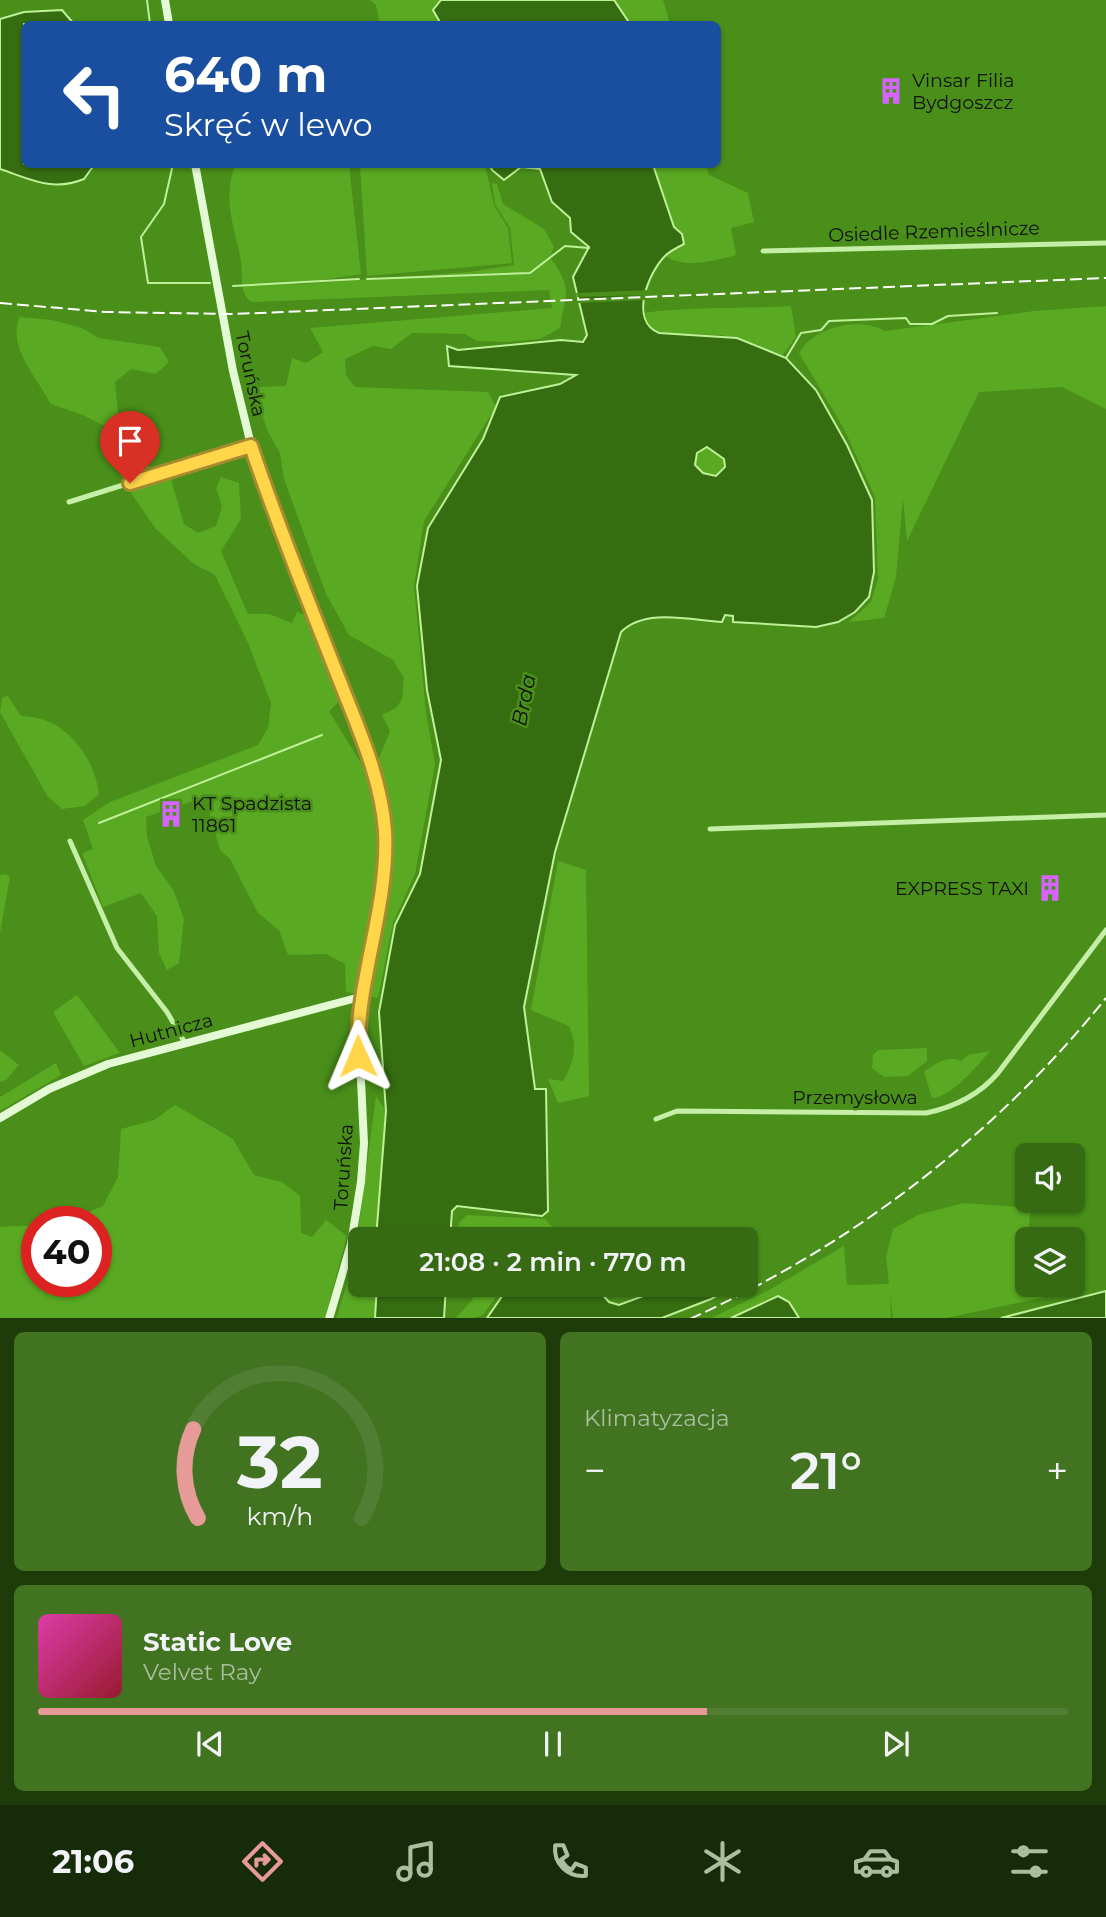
<!DOCTYPE html>
<html lang="pl">
<meta charset="utf-8">
<style>
body{margin:0;font-family:Montserrat,sans-serif;background:#427321;color:#f1f3f6;height:100vh;display:flex;flex-direction:column;font-size:26px;white-space:nowrap}
*{box-sizing:border-box;margin:0}
p{font-size:23px;color:#aabfa0}
.icon{flex:none;width:38px;height:38px;fill:none;stroke:currentColor;stroke-width:2;stroke-linecap:round;stroke-linejoin:round}
.map{position:relative;height:1318px;overflow:hidden}
.panel{display:flex;flex-direction:column;gap:14px;padding:14px;background:#1e3b0a;flex:1}
.panel>*{flex:none}
.guide{position:absolute;left:21px;top:21px;width:700px;height:147px;border-radius:10px;box-shadow:0 2px 5px #0004;background:#1a4fa0;color:#fff;overflow:hidden}
.fabs{position:absolute;left:1015px;top:1143px;display:grid;gap:14px}
.fabs a{display:grid;place-items:center;width:70px;height:70px;border-radius:10px;background:#376b13;box-shadow:0 2px 5px #0004;font-size:35px}
.speed{position:absolute;left:21px;top:1206px;display:flex;gap:14px;font-size:35px;font-weight:700;text-align:center}
.speed>*{display:grid;place-content:center;width:91px;height:91px;border-radius:50%;background:#376b13;box-shadow:0 2px 5px #0004;line-height:1}
.speed .limit{border:10px solid #d22;background:#fff;color:#111}
.pin{position:absolute;display:grid;place-items:center;width:60px;height:60px;color:#fff;margin:-72px -30px;border-radius:50% 50% 50% 0;rotate:-45deg;box-shadow:0 0 7px #0007}
.pin .icon{rotate:45deg}
.me{position:absolute;width:77px;margin:-38px;rotate:359deg;stroke-linejoin:round;filter:drop-shadow(0 0 5px #0008)}
.turn{display:flex;align-items:center;gap:24px;height:147px;padding:0 28px;font-size:32px}
.turn .icon{width:91px;height:91px;stroke-width:2.5}
.turn b{display:block;font-size:49px;line-height:60px}
.big{font-size:52px;font-weight:600;line-height:1.1}
.panel .tile{flex:1;display:flex;flex-direction:column;justify-content:center;gap:10px;min-width:0;padding:0 24px;border-radius:10px;background:#427321}
.panel .dial{align-items:center;gap:0}
.dial svg{height:182px;overflow:visible;fill:none;stroke:#517e33;stroke-width:7;stroke-linecap:round;text-anchor:middle}
.dial text{fill:#f1f3f6;stroke:none}
.song{display:flex;align-items:center;gap:21px}
.cover{width:84px;height:84px;border-radius:10px;background:linear-gradient(135deg,hsl(320 70% 55%),hsl(350 70% 35%))}
.played{height:7px;border-radius:4px;background:linear-gradient(90deg,#e69b98 65%,#517e33 65%)}
.keys{display:flex;justify-content:space-around;direction:ltr}
.heat{display:flex;justify-content:space-between;align-items:center;font-size:38px;direction:ltr}
.panel .tiles{flex:1;display:grid;gap:14px;grid-template-columns:1fr 1fr}
.tile:last-child{grid-column:span 2}
.trip{position:absolute;left:348px;top:1227px;width:410px;height:70px;border-radius:10px;background:#376b13;box-shadow:0 2px 5px #0004;font-weight:600;line-height:70px;text-align:center}
.tabs{display:flex;height:112px;justify-content:space-around;align-items:center;background:#162b08;color:#aabfa0}
.tabs .icon{width:49px;height:49px}
.tabs .active{color:#e69b98}
.tabs b{font-size:32px;color:#f1f3f6}
.map>svg:first-child{display:block}
</style>
<div class="map">
<svg width="1106" height="1319" viewBox="0 0 1106 1319">
<rect width="100%" height="100%" fill="#498f19"/>
<g fill="#5aa922">
<polygon points="370,0 441,0 433,10 441,24 380,24 376,5"/>
<polygon points="614,0 663,0 670,24 630,24"/>
<path d="M236,164L349,165L361,274L289,285L469,272L514,265L510,228L495,204L492,183L497,184L503,204L544,229L554,247L550,257C573,290 566,290 560,328L540,339L505,342L477,341L465,334L412,333L391,349L373,346L345,359L346,375L355,387L488,392L496,407L424,521L414,586L426,713L435,764L415,874L393,923L378,998L346,992L345,964L326,954L288,955L279,930L258,913L230,859L220,850L205,797L146,817L147,837L156,866L174,891L184,919L179,963L167,970L159,953L157,916L141,893L103,907L82,853L93,849L83,820L110,802L258,745L268,728L271,703L248,643L215,575L194,564L156,529L137,502L119,473L112,430L83,415L51,404C38,379 6,346 20,317L52,320L82,328L99,338L160,347L169,362L156,374L131,369L115,382L119,423L136,460L170,476L184,524L198,533L216,526L222,507L216,488L221,477L239,483L241,519L221,551L244,605L248,614H269L292,623L297,612L305,615L340,701L329,711L364,768L377,763L390,731L382,715L396,708L402,699L404,678L393,660L349,635L326,594L284,479L280,453L267,430L257,397L259,387L286,386L292,358L306,363L323,352L310,328L552,308L549,290L251,302C239,292 243,276 241,261C235,227 221,199 236,164Z"/>
<polygon points="360,165 485,165 494,205 508,228 512,263 367,276"/>
<path d="M653,165H706L709,175L748,193L754,222L731,228L736,255C713,261 686,269 665,256L682,234L674,227Z"/>
<path d="M791,306L796,337L782,356L722,335L659,333L649,329L642,313C691,306 742,309 791,306Z"/>
<path d="M1106,306V409L1062,387L979,392L907,541L903,499L896,577L884,618L849,622L871,602L878,579L875,497L844,429L799,353C813,327 860,316 885,331L1034,311Z"/>
<circle cx="710" cy="462" r="14"/>
<path d="M8,696L21,716C64,716 94,755 99,794L85,806L62,809L48,797L0,712L2,698Z"/>
<path d="M558,861L586,870L589,1096L558,1103L548,1079L563,1081C574,1063 578,1045 569,1026L531,1010Z"/>
<polygon points="4,874 10,876 0,933 0,875"/>
<polygon points="77,995 120,1053 84,1066 53,1012"/>
<polygon points="927,1048 927,1061 908,1076 884,1077 872,1068 873,1055 878,1050"/>
<polygon points="0,1050 19,1065 6,1080 0,1082"/>
<path d="M990,1051C978,1065 951,1098 932,1098L924,1072C935,1063 948,1055 961,1061L968,1055Z"/>
<polygon points="56,1063 61,1075 0,1111 0,1097"/>
<polygon points="376,1096 386,1111 376,1239 360,1239 360,1284 377,1285 375,1318 336,1319 354,1262"/>
<polygon points="175,1105 233,1139 254,1175 282,1182 300,1196 301,1233 312,1237 326,1220 347,1236 325,1318 0,1319 0,1227 37,1225 37,1281 96,1281 96,1222 66,1221 103,1206 118,1177 121,1129 154,1120"/>
<polygon points="963,1203 1031,1208 1025,1257 1027,1284 1067,1285 1069,1292 946,1318 893,1318 890,1293 891,1318 799,1318 789,1302 771,1298 731,1318 709,1319 769,1290 844,1246 847,1285 889,1284 886,1257 893,1229 918,1215"/>
<polygon points="467,1215 545,1219 564,1239 457,1239 459,1223"/>
<path d="M469,1285H611V1288L501,1293C478,1314 494,1318 455,1319L473,1299Z"/>
</g>
<g fill="#356d10" stroke="#bff199" stroke-width="2" fill-rule="evenodd">
<polygon points="441,0 614,0 630,24 441,24 433,10"/>
<path d="M62,10L74,24H24V164L94,165L84,179C52,192 30,179 0,169V19L24,12Z"/>
<path d="M490,165H653L674,227L682,234L684,244C678,247 670,251 665,256C648,273 629,321 659,333L737,338L786,358L816,390L847,445L872,500L874,572L869,597L855,612L838,622L816,627L733,622V616L725,615L722,622C690,620 645,608 621,632L555,852L524,1007L535,1089H546L548,1211L542,1216L457,1206L452,1211L450,1239H376L386,1111L379,1012L395,925L420,874L441,760L427,690L417,586L428,528L483,439L500,397L560,384L576,375L449,366L447,346L458,350L561,340L583,342L587,335L573,277L589,247L571,232L570,218L552,202L540,169L521,167L504,180L492,170ZM707,447L724,459L725,467L716,476L703,473L695,465L697,453Z"/>
<polygon points="377,1285 446,1285 444,1318 375,1318"/>
<polygon points="673,1285 735,1285 711,1299 662,1318 487,1318 505,1292 597,1289 609,1302 619,1305"/>
<polygon points="1106,1291 1106,1318 1001,1318"/>
<polygon points="778,1296 789,1302 799,1318 731,1318"/>
</g>
<polygon fill="#498f19" points="652,290 648,300 578,303 577,299 646,295 577,297 576,293"/>
<g fill="none" stroke-linecap="round" stroke-linejoin="round">
<g stroke="#bff199" stroke-width="2">
<polyline points="147,0 150,24"/>
<polyline points="173,164 164,204 141,237 148,283 210,283"/>
<polyline points="367,279 530,273 565,246 589,248"/>
<polyline points="233,286 359,279"/>
<polyline points="786,358 801,333 821,330 829,321 906,318 910,324 932,324 948,316 997,313"/>
<polyline points="99,823 322,735"/>
</g>
<g stroke="#c5efa7" stroke-width="5">
<polyline points="763,251 1106,243"/>
<polyline points="69,502 251,445"/>
<polyline points="710,829 1106,815"/>
<polyline points="70,841 117,948 167,1012 185,1043"/>
<path d="M656,1119L677,1111L926,1113C955,1107 979,1095 998,1073L1106,930"/>
</g>
<g stroke="#e3fad4" stroke-width="8">
<polyline points="165,0 169,24"/>
<polyline points="195,164 233,371 251,445 269,500 369,757 383,816 384,867 358,1018 364,1143 361,1182 351,1244 329,1319"/>
<polyline points="0,1118 49,1089 108,1064 360,997"/>
</g>
<g stroke="#fff" stroke-width="2" stroke-dasharray="12 5" stroke-linecap="butt">
<polyline points="0,303 106,312 234,314 1106,278"/>
<path d="M690,1319C852,1245 994,1137 1106,998"/>
</g>
</g>
<g fill="none" stroke-linecap="round" stroke-linejoin="round">
<defs>
<path id="route" d="M130,483L251,446C276,521 306,595 335,669C355,721 381,775 385,831C389,907 356,980 358,1056"/>
</defs>
<use href="#route" stroke="#a68a30" stroke-width="18"/>
<use href="#route" stroke="#ffd54a" stroke-width="12"/>
</g>
<defs>
<symbol id="building-bare" viewBox="-9 -9 18 18"><path d="M-4-6H4V6H1V3H-1V6H-4ZM-2.5-4.3h1.7v1.8h-1.7ZM.8-4.3h1.7v1.8H.8ZM-2.5-1h1.7V.8h-1.7ZM.8-1h1.7V.8H.8Z" fill="#d864ff" stroke="#498f19" stroke-width="2.5" paint-order="stroke"/></symbol>
</defs>
<g fill-rule="evenodd">
<use href="#building-bare" x="872" y="72" width="38" height="38"/>
<use href="#building-bare" x="152" y="795" width="38" height="38"/>
<use href="#building-bare" x="1031" y="869" width="38" height="38"/>
</g>
<g text-anchor="middle" stroke-width="5" stroke-linejoin="round" paint-order="stroke">
<g font-size="19" fill="#111" stroke="#498f19" text-anchor="start">
<text x="912" y="87">Vinsar Filia<tspan x="912" dy="22">Bydgoszcz</tspan></text>
<text x="192" y="810">KT Spadzista<tspan x="192" dy="22">11861</tspan></text>
<text x="1029" y="895" text-anchor="end">EXPRESS TAXI</text>
</g>
<g font-size="19" fill="#111" stroke="#498f19">
<text transform="translate(934 231) rotate(-2)" y="7">Osiedle Rzemieślnicze</text>
<text transform="translate(251 374) rotate(78)" y="7">Toruńska</text>
<text transform="translate(171 1030) rotate(-15)" y="7">Hutnicza</text>
<text x="855" y="1104">Przemysłowa</text>
<text transform="translate(343 1167) rotate(-86)" y="7">Toruńska</text>
</g>
<g font-size="21" font-style="italic" fill="#111" stroke="#498f19">
<text transform="translate(524 700) rotate(-79)" y="7">Brda</text>
</g>
</g>
</svg>
<div class="fabs">
<a><svg class="icon" aria-label="sound" viewBox="0 0 24 24"><path d="M4 9h4l5-4v14l-5-4H4zM17 9q2 3 0 6"/></svg></a>
<a><svg class="icon" aria-label="layers" viewBox="0 0 24 24"><path d="M12 4l9 5-9 5-9-5zM3 14l9 5 9-5"/></svg></a>
</div>
<div class="speed"><div class="limit">40</div></div>
<div class="pin" style="left:130px;top:483px;background:#d93025"><svg class="icon" aria-label="arrive" viewBox="0 0 24 24"><path d="M6 21V4h12l-3 4 3 4H6"/></svg></div>
<svg class="me" style="left:358px;top:1056px" viewBox="-20 -20 40 40"><path d="M0-17L14 15 0 8-14 15z" fill="#ffd54a" stroke="#fff" stroke-width="4"/></svg>
<div class="trip">21:08 · 2 min · 770 m</div>
<div class="guide">
<div class="turn"><svg class="icon" aria-label="left" viewBox="0 0 24 24"><path d="M17 20v-9H6M10 6l-5 5 5 5"/></svg><div><b>640 m</b>Skręć w lewo</div></div>
</div>
</div>
<section class="panel">
<div class="tiles">
<div class="tile dial"><svg viewBox="0 0 100 80">
<path d="M14 69A42 42 0 1 1 86 69"/>
<path d="M14 69A42 42 0 0 1 12 30" stroke="#e69b98"/>
<text x="50" y="56" font-size="32" font-weight="700">32</text>
<text x="50" y="72" font-size="11">km/h</text>
</svg></div>
<div class="tile"><p>Klimatyzacja</p>
<div class="heat"><a>−</a><b class="big">21°</b><a>+</a></div>
</div>
<div class="tile">
<div class="song"><i class="cover"></i><div><b>Static Love</b><p>Velvet Ray</p></div></div>
<div class="played"></div>
<div class="keys"><svg class="icon" aria-label="previous" viewBox="0 0 24 24"><path d="M18 5L8 12l10 7zM5 5v14"/></svg><svg class="icon" aria-label="pause" viewBox="0 0 24 24"><path d="M8 5v14M16 5v14"/></svg><svg class="icon" aria-label="next" viewBox="0 0 24 24"><path d="M6 5l10 7-10 7zM19 5v14"/></svg></div>
</div>
</div>
</section>
<nav class="tabs">
<b>21:06</b>
<svg class="icon active" aria-label="directions" viewBox="0 0 24 24"><path d="M12 3l9 9-9 9-9-9zM9 14v-3h6M13 9l2 2-2 2"/></svg>
<svg class="icon" aria-label="music" viewBox="0 0 24 24"><path d="M9 18V5l10-2v13"/><circle cx="6" cy="18" r="3"/><circle cx="16" cy="16" r="3"/></svg>
<svg class="icon" aria-label="phone" viewBox="0 0 24 24"><path d="M5 4h4l2 5-3 2q2 4 5 5l2-3 5 2v4C11 20 4 13 5 4z"/></svg>
<svg class="icon" aria-label="climate" viewBox="0 0 24 24"><path d="M12 3v18M4 7l16 10M4 17L20 7"/></svg>
<svg class="icon" aria-label="car" viewBox="0 0 24 24"><path d="M5 17H2v-5l4-1 3-4h7l3 4 3 1v5h-3M9 17h6M6 11h13"/><circle cx="7" cy="17" r="2"/><circle cx="17" cy="17" r="2"/></svg>
<svg class="icon" aria-label="filters" viewBox="0 0 24 24"><path d="M4 7h16M4 17h16"/><circle cx="9" cy="7" r="2"/><circle cx="15" cy="17" r="2"/></svg>
</nav>
